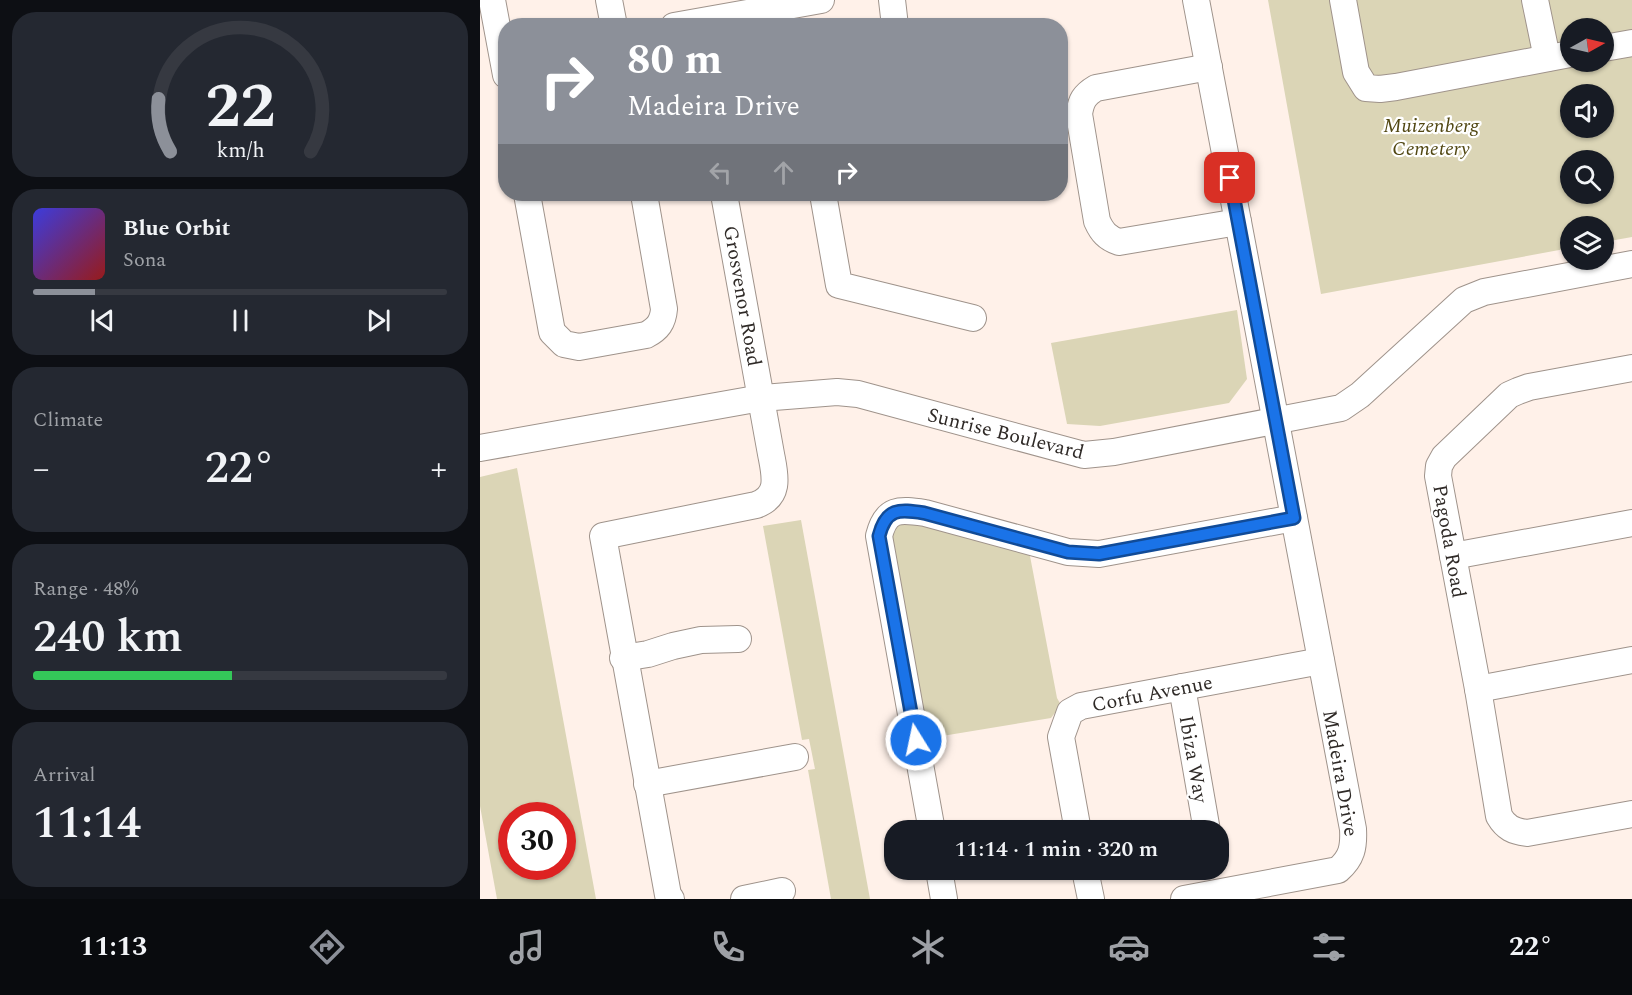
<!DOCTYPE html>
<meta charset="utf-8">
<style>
body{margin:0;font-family:Spectral,serif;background:#242831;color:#f1f3f6;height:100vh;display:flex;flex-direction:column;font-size:22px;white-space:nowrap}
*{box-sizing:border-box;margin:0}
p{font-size:20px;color:#9ea1a6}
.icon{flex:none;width:33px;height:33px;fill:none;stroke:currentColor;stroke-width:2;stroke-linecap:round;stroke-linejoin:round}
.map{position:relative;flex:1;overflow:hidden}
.drawer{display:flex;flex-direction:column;gap:12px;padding:12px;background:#0d0f14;width:480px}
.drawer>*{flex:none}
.hud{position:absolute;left:18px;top:18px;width:570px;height:183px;border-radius:24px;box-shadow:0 2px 4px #0004;background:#8c9099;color:#fff;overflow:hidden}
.needle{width:39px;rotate:82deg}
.tools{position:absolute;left:1080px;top:18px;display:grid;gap:12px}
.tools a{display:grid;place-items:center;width:54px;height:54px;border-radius:50%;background:#171b24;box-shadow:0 2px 4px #0004;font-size:30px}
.speed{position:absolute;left:18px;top:802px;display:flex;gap:12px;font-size:30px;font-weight:700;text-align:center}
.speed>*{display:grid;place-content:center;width:78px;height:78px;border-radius:50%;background:#171b24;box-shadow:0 2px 4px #0004;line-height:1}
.speed .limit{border:9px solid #d22;background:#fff;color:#111}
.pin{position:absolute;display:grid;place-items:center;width:51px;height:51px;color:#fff;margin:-26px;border-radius:12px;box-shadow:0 3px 9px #0006}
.me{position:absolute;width:66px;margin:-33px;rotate:350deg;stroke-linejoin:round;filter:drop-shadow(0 0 4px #0008)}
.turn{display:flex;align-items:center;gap:21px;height:126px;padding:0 30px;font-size:27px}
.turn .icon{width:78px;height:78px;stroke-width:2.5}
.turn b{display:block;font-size:42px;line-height:51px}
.lanes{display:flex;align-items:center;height:57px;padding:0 30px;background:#0003;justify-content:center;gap:30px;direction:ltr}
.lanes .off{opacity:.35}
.big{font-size:45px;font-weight:600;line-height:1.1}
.drawer .card{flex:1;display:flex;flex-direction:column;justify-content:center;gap:9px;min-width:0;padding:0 21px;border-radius:24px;background:#242831}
.drawer .dial{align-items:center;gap:0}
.dial svg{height:156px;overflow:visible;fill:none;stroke:#363941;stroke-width:7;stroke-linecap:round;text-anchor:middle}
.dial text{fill:#f1f3f6;stroke:none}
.song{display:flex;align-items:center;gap:18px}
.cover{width:72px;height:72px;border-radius:9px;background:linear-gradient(135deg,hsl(240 70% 55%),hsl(0 70% 35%))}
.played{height:6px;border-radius:3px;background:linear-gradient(90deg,#8c9099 15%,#363941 15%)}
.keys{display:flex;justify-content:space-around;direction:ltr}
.heat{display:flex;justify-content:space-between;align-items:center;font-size:33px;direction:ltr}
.charge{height:9px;border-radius:4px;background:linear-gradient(90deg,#34c759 48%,#363941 0)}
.trip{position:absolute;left:404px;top:820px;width:345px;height:60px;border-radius:24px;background:#171b24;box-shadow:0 2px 4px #0004;font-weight:600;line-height:60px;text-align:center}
.tab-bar{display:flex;height:96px;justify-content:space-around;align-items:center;background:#090b0e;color:#9ea1a6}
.tab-bar .icon{width:42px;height:42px}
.tab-bar .selected{color:#8c9099}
.tab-bar b{font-size:27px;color:#f1f3f6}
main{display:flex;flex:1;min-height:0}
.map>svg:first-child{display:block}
</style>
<main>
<section class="drawer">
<div class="card dial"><svg viewBox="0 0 100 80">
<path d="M14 69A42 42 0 1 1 86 69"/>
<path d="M14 69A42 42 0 0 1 8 42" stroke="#8c9099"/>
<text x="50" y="56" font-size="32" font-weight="700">22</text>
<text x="50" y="72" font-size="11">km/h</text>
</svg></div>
<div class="card">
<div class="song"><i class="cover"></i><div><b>Blue Orbit</b><p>Sona</p></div></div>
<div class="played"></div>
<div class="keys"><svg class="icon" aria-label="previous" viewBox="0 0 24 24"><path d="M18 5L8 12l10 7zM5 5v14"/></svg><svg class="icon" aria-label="pause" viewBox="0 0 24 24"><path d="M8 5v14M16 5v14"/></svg><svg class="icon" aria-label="next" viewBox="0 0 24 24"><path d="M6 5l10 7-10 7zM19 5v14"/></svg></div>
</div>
<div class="card"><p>Climate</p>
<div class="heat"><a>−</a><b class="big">22°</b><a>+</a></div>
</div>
<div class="card"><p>Range · 48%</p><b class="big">240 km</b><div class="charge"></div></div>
<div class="card"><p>Arrival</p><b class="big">11:14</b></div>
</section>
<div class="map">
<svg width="1152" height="899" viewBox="0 0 1152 899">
<rect width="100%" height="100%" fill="#fff1e9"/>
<g fill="#dbd5b6" fill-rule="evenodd">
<path d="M788,0H1152V237L1124,242V226H1090V248L841,294ZM1090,28H1124V62H1090ZM1090,94H1124V128H1090ZM1090,160H1124V194H1090Z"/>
<polygon points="757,310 767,379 749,403 620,426 587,424 571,343"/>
<path d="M37,468L116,899H17L0,806V477ZM32,816H82V867H32Z"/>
<polygon points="321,520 390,899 351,899 328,770 335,769 329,739 322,740 283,526"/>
<polygon points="426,521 552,550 550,556 577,698 581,705 571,718 444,739 409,537 415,527"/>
</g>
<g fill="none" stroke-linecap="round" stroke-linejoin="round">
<defs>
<g id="minor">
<polyline points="12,0 26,75"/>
<polyline points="129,0 134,26"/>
<polyline points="412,0 415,26"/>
<polyline points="863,0 876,72 886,88 900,89 916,87 1090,54"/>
<polyline points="1055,0 1067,58"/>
<polyline points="194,26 341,0"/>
<polyline points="1124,48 1152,43"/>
<path d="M729,67L616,88C604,95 601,101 599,114L617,221C622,232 627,238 639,242L758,222"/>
<path d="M47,194L72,332L84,344L99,347L166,335C178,329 183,322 184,309L164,194"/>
<polyline points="343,194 359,285 493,318"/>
<path d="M1152,368L1049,387L1038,391L1029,395L964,457L959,466L958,476L998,689L1019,816C1026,828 1033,831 1047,833L1152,814"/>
<polyline points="0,448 281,398 357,392 378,394 604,455 634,452 861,408 880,395 984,300 1004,292 1152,264"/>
<polyline points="973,556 1152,523"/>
<polyline points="143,658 168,654 193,646 221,640 258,639"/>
<polyline points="702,687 727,831"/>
<polyline points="998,689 1152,660"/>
<polyline points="167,784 315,757"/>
<path d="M452,831L399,536C406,508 419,509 445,513L588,552L619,554L814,518"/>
<polyline points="598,831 581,737 590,712 601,706 841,661"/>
<polyline points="459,870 464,899"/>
<polyline points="605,870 611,899"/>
<path d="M191,899L188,895L123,536L276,505C301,496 295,475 291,454L244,194"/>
<polyline points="264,899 302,891"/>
<path d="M704,899L858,870C872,858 874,847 873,829L716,0"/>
</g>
</defs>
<use href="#minor" stroke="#9f938b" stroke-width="28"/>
<use href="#minor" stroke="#fff" stroke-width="26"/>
</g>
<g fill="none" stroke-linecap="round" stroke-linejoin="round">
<defs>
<path id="route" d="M436,740L399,536C406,508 419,509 444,513L588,552L619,554L814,518L750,178"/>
</defs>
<use href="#route" stroke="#114b97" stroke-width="15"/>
<use href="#route" stroke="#1a73e8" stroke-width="10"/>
</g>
<g text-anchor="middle" stroke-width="4.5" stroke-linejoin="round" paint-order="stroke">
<g font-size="20" font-style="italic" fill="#514712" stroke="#fff">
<text x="951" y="132">Muizenberg<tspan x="951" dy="23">Cemetery</tspan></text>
</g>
<g font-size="20" fill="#2f2a27" stroke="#fff">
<text transform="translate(263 296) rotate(80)" y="7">Grosvenor Road</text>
<text transform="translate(526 433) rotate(14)" y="7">Sunrise Boulevard</text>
<text transform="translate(970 541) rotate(80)" y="7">Pagoda Road</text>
<text transform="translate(672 693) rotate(-11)" y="7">Corfu Avenue</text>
<text transform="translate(714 759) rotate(80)" y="7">Ibiza Way</text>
<text transform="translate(861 773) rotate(80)" y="7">Madeira Drive</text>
</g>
</g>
</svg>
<div class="tools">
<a><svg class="needle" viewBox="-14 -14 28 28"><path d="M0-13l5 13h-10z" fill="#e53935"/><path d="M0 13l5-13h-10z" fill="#9ea1a6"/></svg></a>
<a><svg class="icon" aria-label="sound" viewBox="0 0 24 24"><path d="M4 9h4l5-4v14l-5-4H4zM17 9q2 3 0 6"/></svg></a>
<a><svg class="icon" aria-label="search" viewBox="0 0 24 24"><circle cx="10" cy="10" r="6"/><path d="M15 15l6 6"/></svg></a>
<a><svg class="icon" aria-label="layers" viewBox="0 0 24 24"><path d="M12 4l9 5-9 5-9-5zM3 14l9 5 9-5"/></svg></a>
</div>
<div class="speed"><div class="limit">30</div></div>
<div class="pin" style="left:750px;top:178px;background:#d93025"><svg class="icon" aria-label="arrive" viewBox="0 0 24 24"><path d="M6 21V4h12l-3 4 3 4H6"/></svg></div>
<svg class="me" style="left:436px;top:740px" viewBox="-20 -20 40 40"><circle r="17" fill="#1a73e8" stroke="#fff" stroke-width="3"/><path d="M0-11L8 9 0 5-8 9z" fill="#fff"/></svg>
<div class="trip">11:14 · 1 min · 320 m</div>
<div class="hud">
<div class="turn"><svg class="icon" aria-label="right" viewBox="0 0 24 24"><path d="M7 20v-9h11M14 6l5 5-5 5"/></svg><div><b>80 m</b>Madeira Drive</div></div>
<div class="lanes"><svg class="icon off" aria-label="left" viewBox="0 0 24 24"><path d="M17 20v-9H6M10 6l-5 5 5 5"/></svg><svg class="icon off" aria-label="ahead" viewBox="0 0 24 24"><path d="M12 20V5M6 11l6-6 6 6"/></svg><svg class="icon" aria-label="right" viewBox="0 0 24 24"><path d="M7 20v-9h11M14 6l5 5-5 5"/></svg></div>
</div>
</div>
</main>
<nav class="tab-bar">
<b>11:13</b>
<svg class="icon selected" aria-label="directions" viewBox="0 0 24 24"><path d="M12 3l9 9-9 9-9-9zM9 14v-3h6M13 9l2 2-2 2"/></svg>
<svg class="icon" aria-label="music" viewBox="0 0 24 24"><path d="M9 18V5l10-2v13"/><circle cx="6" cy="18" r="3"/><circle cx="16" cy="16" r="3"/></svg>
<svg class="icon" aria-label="phone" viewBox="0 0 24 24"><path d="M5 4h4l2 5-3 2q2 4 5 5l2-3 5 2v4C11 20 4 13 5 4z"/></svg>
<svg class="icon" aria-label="climate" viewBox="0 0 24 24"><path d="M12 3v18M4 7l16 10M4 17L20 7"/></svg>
<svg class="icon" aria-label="car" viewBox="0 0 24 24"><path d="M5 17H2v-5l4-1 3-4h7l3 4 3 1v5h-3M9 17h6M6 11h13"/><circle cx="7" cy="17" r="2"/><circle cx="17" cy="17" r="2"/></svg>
<svg class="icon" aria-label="filters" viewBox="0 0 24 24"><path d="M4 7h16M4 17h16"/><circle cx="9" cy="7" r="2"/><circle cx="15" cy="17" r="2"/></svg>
<b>22°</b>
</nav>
